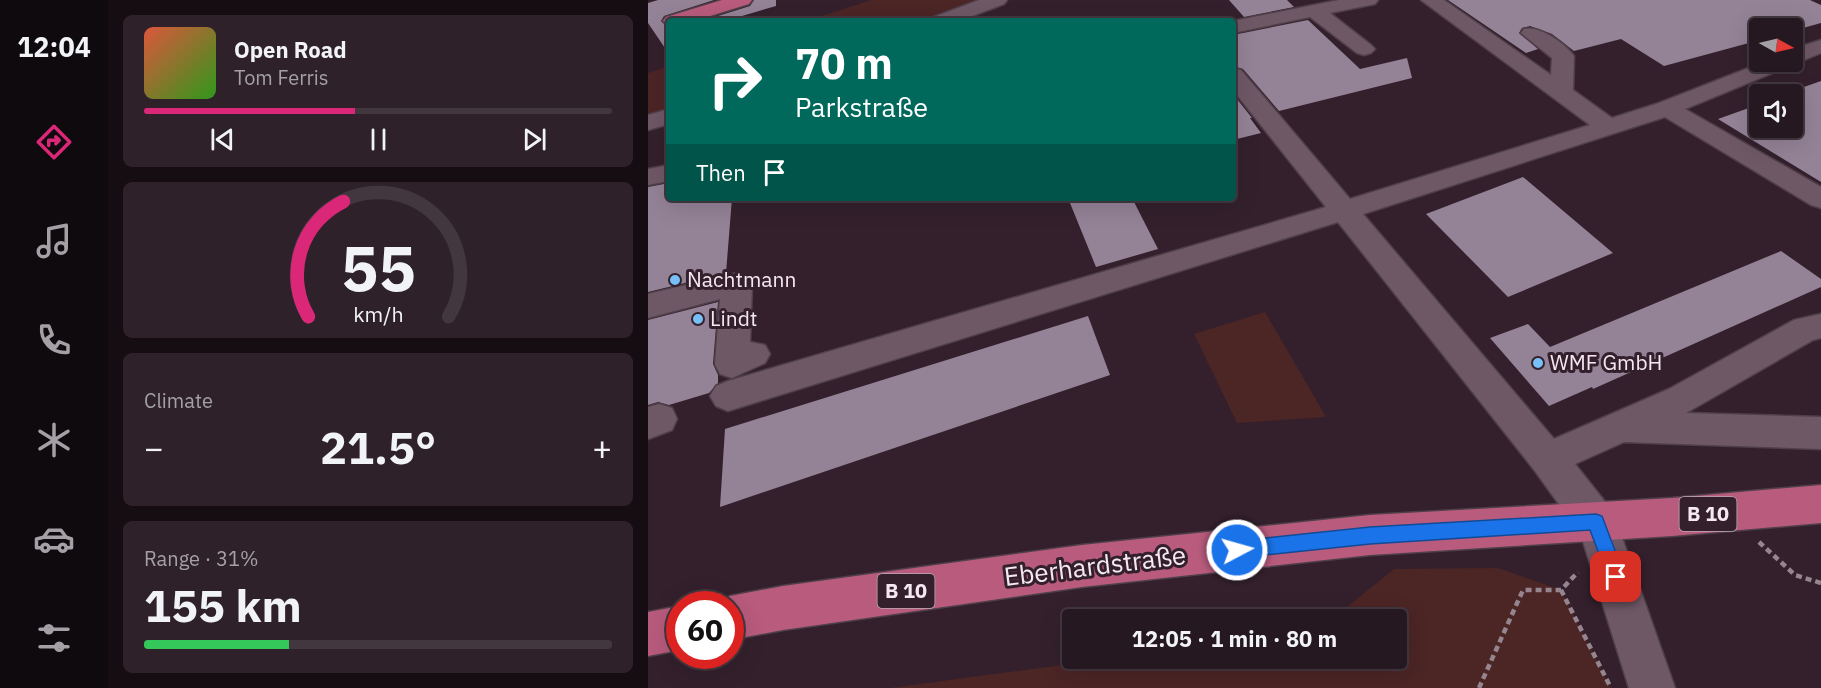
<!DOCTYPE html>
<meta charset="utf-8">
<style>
body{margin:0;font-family:"IBM Plex Sans",sans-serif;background:#2e212a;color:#f1f3f6;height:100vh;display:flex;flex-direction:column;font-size:22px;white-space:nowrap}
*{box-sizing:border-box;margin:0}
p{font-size:20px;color:#a4a0a5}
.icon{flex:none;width:33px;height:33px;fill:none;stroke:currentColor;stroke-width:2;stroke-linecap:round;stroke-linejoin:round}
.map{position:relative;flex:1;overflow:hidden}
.details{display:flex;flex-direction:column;gap:15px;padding:15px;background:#150d12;width:540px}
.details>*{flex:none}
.hud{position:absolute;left:18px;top:18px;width:570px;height:183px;border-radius:6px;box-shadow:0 6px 24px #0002,0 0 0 2px #42373f;background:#00695c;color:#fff;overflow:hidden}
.needle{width:39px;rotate:98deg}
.fabs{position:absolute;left:1101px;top:18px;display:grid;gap:12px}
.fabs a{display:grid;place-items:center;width:54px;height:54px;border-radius:6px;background:#261821;box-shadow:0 6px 24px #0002,0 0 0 2px #42373f;font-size:30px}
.speed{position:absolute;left:18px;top:591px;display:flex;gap:12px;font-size:30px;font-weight:700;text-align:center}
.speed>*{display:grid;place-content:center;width:78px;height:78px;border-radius:50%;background:#261821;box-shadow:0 6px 24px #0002,0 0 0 2px #42373f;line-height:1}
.speed .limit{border:9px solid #d22;background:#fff;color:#111}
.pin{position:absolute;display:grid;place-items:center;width:51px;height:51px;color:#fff;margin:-26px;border-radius:12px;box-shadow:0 3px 9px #0006}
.me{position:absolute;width:66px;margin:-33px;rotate:84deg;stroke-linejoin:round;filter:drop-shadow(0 0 4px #0008)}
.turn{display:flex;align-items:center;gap:21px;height:126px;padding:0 30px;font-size:27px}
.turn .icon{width:78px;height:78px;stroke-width:2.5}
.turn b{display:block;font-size:42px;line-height:51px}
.then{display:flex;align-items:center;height:57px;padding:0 30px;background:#0003;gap:12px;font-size:22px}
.big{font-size:45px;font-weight:700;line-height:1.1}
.details .widget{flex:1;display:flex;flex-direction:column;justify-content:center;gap:9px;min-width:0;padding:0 21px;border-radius:9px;background:#2e212a}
.details .dial{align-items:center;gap:0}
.dial svg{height:156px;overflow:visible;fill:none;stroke:#42373f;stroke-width:7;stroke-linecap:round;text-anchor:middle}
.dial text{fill:#f1f3f6;stroke:none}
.song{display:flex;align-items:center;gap:18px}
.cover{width:72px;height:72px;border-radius:9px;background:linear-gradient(135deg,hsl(10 70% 55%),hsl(110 70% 35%))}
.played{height:6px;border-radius:3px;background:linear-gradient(90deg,#db2777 45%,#42373f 45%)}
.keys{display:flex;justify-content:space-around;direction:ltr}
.heat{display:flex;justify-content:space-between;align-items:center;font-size:33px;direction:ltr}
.charge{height:9px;border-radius:4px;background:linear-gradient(90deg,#34c759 31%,#42373f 0)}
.trip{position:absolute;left:414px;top:609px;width:345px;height:60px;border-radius:6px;background:#261821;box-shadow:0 6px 24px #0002,0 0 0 2px #42373f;font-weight:700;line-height:60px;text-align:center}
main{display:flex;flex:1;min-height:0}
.menu{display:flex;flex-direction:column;width:108px;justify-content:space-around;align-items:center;background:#0f0a0d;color:#a4a0a5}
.menu .icon{width:42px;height:42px}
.menu .active{color:#db2777}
.menu b{font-size:27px;color:#f1f3f6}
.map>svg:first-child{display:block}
</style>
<main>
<nav class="menu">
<b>12:04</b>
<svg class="icon active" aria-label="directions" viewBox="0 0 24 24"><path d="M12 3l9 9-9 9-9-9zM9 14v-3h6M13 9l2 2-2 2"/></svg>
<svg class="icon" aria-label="music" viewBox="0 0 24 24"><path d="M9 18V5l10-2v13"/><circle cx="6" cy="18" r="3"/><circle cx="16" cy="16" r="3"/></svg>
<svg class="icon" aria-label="phone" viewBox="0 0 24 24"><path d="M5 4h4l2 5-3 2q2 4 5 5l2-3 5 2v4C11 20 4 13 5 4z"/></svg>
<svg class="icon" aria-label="climate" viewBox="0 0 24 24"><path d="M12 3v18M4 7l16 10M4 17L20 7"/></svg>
<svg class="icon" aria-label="car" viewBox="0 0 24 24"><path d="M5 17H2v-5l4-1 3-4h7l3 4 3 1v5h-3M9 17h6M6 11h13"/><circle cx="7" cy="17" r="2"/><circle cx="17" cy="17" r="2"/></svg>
<svg class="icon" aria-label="filters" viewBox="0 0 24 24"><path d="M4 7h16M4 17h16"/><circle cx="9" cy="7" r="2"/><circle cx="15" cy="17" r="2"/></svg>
</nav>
<section class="details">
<div class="widget">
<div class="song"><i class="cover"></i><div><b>Open Road</b><p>Tom Ferris</p></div></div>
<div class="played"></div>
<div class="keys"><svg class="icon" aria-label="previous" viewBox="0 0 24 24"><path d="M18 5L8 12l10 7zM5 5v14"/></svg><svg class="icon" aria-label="pause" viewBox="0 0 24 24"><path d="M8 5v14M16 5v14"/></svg><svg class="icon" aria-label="next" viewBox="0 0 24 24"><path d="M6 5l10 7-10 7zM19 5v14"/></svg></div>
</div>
<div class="widget dial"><svg viewBox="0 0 100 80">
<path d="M14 69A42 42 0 1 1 86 69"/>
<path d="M14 69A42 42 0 0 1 32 10" stroke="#db2777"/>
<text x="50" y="56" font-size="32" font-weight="700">55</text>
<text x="50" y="72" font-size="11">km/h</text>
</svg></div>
<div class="widget"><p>Climate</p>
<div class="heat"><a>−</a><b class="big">21.5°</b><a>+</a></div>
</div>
<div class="widget"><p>Range · 31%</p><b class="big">155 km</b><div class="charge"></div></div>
</section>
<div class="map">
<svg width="1173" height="688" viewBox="0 0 1173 688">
<rect width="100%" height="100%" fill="#33202c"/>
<g fill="#4c2525">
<polygon points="223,0 331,0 271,21 159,21"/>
<polygon points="21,66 21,109 0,116 0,73"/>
<polygon points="617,312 678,417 589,423 546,334"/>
<polygon points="850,568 913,590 963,688 242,688 466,658 748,658 748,620 684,619 746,569"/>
</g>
<g fill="#948297">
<polygon points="10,0 66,0 16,16 13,21 21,28 21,54 0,23 0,3"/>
<polygon points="106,0 128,0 128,6 77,21 54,21 102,6"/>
<polygon points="581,0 639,0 646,7 596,17"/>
<polygon points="800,0 1162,0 1173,5 1173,23 1144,31 1144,28 1112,28 1112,40 1016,66 973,39 926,51 904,34 882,26 874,28 871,33 890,49 878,53"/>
<polygon points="660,20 712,69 759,58 764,78 631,111 595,69 585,66 585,35"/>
<polygon points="1173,81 1173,182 1070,119 1112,104 1112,128 1144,128 1144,94 1136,94"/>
<polygon points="585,94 604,118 602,118 613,133 585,140"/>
<polygon points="875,177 965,253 860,297 778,214"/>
<polygon points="21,183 21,198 84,198 78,273 0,292 0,187"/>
<polygon points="420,198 484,198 510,249 448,267"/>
<polygon points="1133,251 1173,279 1173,287 945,389 944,387 901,406 842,338 880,324 902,347"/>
<polygon points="70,302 65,364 70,375 70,383 61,393 21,405 10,402 0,405 0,320"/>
<polygon points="440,316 462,375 72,507 77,429"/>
</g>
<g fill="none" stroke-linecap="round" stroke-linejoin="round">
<defs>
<g id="minor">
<polygon points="331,0 359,0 356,4 311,21 283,21 286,17"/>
<polygon points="691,0 730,0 727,4 682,13 723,45 727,49 723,53 716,55 709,53 662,17 585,33 585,21"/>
<path d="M773,0H796L903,75L904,58L873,33L876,29C891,25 917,43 926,56L925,90L964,118L1011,103L1116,62H1144V49L1173,40V53L1037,109L1173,187V208L1163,205L1017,117L715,214L906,439L1021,389L1146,320L1173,314V338L1165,340L1038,413L1173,417V449L976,442L927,464L962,508L971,529L1027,688H981L933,535L887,471L690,222L80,411L68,406L62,396L68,386L80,381L678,207L585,90V68L593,70L702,199L942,125Z"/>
<polygon points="21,109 21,124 0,130 0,115"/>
<polygon points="21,165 21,181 0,185 0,169"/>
<polygon points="89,273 100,276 104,284 102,342 117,345 122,354 117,363 84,378 72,374 67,364 72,299 0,318 0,294"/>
<polygon points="11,404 24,408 29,419 24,430 0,439 0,407"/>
</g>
<g id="major">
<polygon points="74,0 104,0 101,4 46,21 21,21 21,26 15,21 18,17"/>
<polygon points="1173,485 1173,523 1024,536 722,555 434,587 135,630 82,640 82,604 66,604 82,596 135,586 434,545 722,515 1024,498"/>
<polygon points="32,606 32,650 0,656 0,612"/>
</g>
</defs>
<use href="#minor" stroke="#4f3f49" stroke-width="3"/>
<use href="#major" stroke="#4f3f49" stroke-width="3"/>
<g stroke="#95858f" stroke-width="4.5" stroke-dasharray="6 4" stroke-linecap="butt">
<polyline points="1111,542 1147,575 1173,583"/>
<polyline points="913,590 963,688"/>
<polyline points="831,688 875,590 913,590 930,572"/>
</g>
<use href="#minor" fill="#6f5866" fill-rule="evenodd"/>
<use href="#major" fill="#b85b7d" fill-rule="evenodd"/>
</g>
<polygon fill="#1a73e8" stroke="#114b97" stroke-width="1.5" points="948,514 954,516 977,577 974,583 968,586 962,583 942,530 722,544 589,558 583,556 580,550 583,544 589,541 722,527"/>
<g fill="#77bff7" stroke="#33202c" stroke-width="2">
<circle cx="27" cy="280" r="6"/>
<circle cx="50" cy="319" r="6"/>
<circle cx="890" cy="363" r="6"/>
</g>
<g text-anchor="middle" stroke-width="6" stroke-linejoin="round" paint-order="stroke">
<g fill="#33202c" stroke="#bbacb5" stroke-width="1.5">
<rect x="1031.5" y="497" width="57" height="34" rx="4.5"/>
<rect x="229.5" y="574" width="57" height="34" rx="4.5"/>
</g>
<g font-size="20" font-weight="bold" fill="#f5e8f0">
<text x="1060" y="521">B 10</text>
<text x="258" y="598">B 10</text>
</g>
<g font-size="21" fill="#f5e8f0" stroke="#33202c" text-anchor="start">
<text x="39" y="287">Nachtmann</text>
<text x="62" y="326">Lindt</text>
<text x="902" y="370">WMF GmbH</text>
</g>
<g font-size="26" fill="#f5e8f0" stroke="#33202c">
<text transform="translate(447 566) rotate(-7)" y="9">Eberhardstraße</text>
</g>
</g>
</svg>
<div class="fabs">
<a><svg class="needle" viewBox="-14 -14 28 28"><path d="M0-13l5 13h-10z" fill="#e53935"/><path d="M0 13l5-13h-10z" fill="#a4a0a5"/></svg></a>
<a><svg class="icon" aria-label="sound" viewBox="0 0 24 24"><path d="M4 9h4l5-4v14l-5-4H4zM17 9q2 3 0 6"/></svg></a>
</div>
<div class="speed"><div class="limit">60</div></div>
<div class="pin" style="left:968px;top:577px;background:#d93025"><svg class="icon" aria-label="arrive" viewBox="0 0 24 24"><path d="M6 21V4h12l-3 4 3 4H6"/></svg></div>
<svg class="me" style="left:589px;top:550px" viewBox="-20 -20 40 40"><circle r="17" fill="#1a73e8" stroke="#fff" stroke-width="3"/><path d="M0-11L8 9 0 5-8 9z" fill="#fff"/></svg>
<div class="trip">12:05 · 1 min · 80 m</div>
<div class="hud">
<div class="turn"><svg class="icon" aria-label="right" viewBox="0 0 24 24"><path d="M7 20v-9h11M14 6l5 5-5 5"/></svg><div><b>70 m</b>Parkstraße</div></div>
<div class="then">Then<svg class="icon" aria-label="arrive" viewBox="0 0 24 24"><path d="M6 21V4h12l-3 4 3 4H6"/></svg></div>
</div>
</div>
</main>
